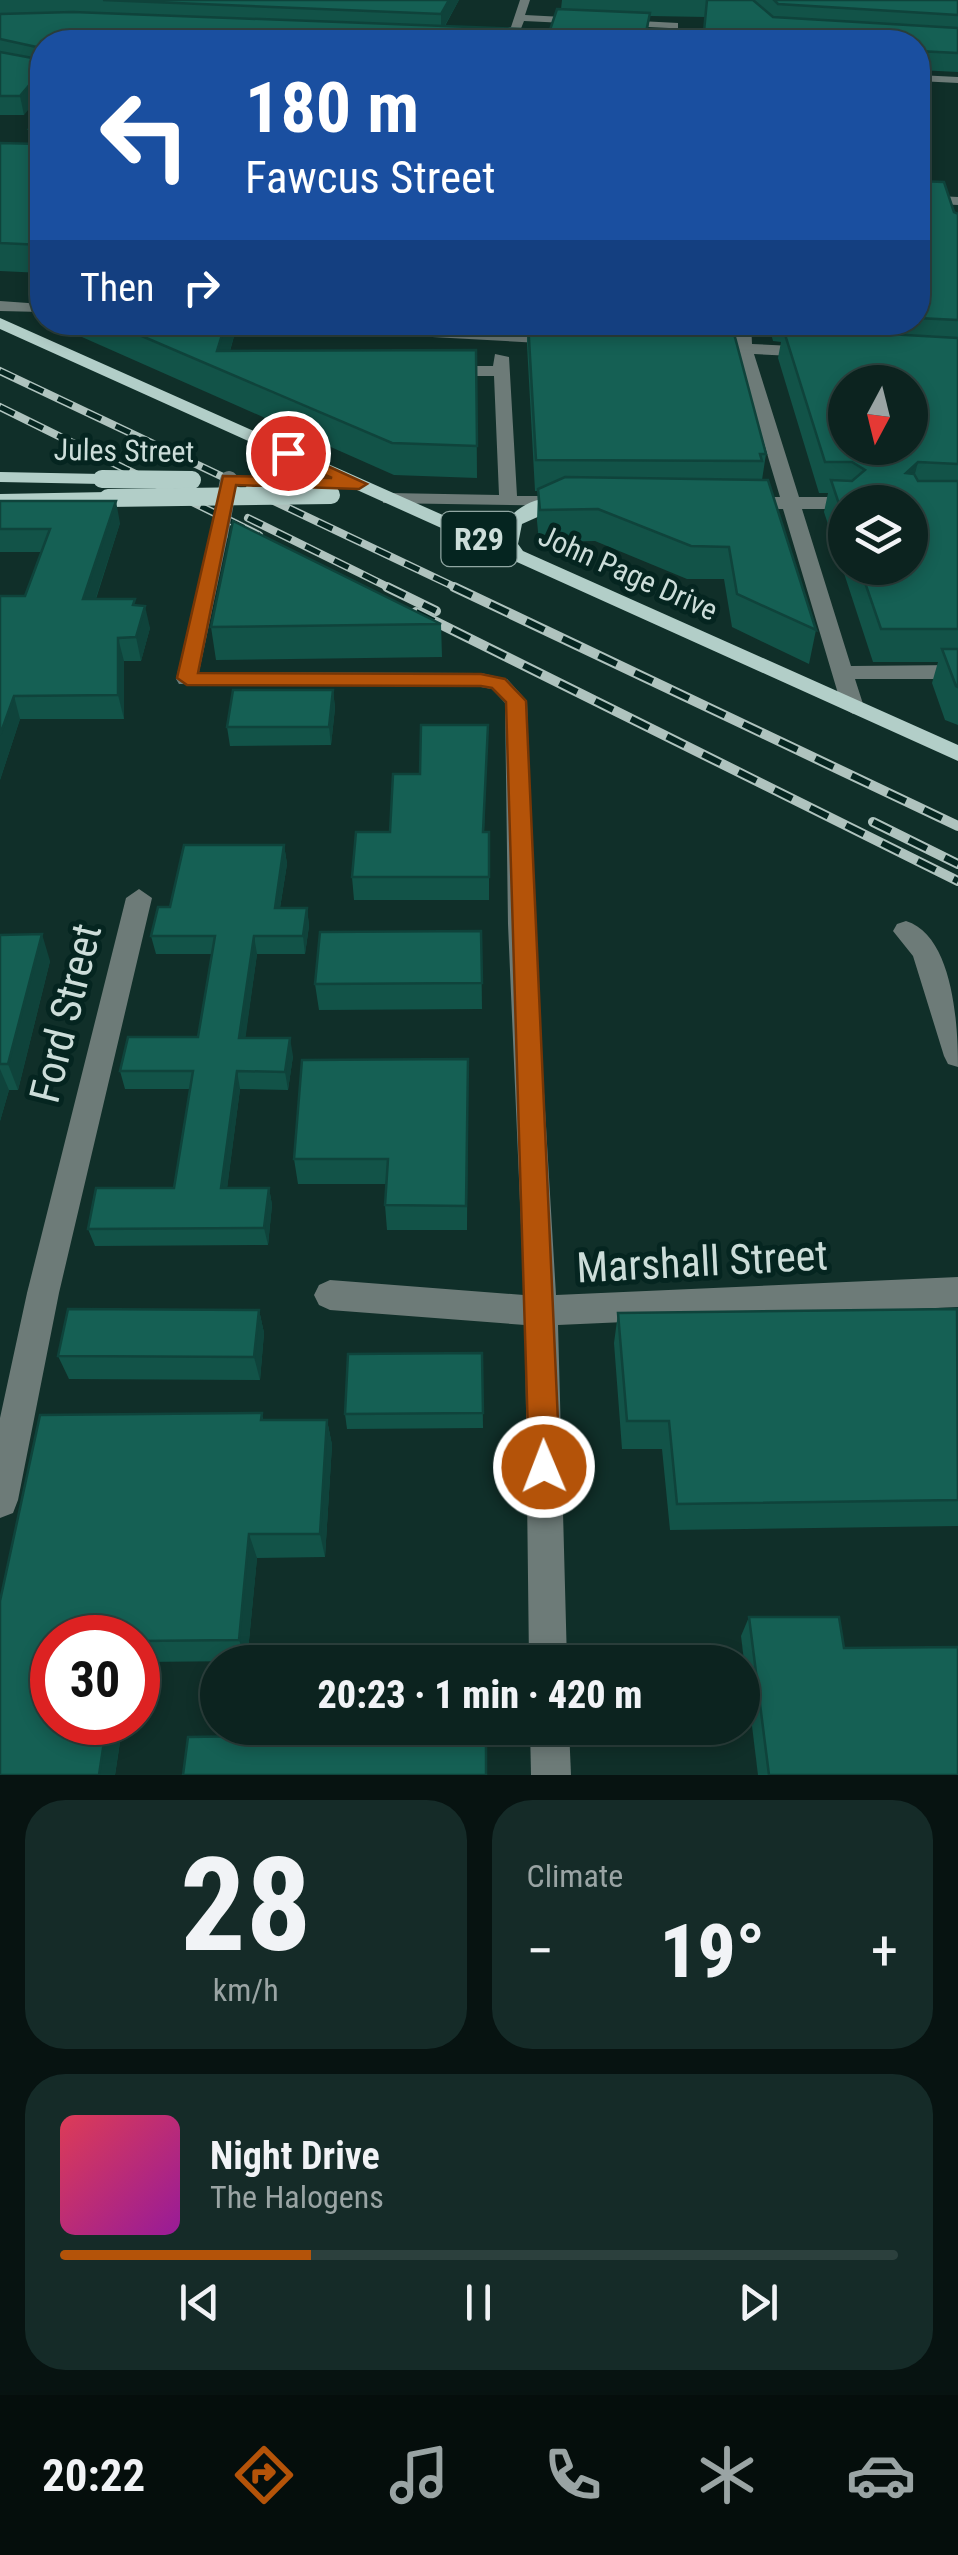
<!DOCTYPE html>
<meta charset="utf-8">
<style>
body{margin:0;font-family:"Roboto Condensed",sans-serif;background:#152b28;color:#f1f3f6;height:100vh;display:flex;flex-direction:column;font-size:38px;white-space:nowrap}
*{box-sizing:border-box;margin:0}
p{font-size:32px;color:#9aa4a4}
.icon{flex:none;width:55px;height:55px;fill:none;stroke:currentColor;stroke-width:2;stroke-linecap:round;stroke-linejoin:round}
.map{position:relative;height:1775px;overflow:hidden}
.details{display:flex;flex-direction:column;gap:25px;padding:25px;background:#071311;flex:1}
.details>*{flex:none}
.banner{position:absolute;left:30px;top:30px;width:900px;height:305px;border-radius:40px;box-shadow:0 5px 15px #0003,0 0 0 2px #2c403d;background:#1a4fa0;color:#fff;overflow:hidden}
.needle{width:65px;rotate:187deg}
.buttons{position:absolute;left:828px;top:365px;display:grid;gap:20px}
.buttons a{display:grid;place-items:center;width:100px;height:100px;border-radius:50%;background:#0c231f;box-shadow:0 5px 15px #0003,0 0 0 2px #2c403d;font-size:50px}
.speed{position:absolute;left:30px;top:1615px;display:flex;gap:20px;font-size:50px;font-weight:700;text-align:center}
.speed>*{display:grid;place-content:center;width:130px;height:130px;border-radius:50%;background:#0c231f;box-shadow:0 5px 15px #0003,0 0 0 2px #2c403d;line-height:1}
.speed .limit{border:15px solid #d22;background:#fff;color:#111}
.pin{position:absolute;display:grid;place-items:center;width:85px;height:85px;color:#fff;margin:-42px;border:5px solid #fff;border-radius:50%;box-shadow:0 2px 10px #0007}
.me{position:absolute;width:110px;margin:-55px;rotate:359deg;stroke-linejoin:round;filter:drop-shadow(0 0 8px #0008)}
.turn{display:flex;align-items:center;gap:35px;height:210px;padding:0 50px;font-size:45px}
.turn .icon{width:130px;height:130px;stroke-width:2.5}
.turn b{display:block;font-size:70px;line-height:85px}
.then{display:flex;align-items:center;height:95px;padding:0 50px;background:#0003;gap:20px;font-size:38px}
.big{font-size:75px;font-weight:800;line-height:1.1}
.details .tile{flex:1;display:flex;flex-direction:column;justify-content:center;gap:15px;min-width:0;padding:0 35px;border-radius:40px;background:#152b28}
.details .dial{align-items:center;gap:0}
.dial b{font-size:130px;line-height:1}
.song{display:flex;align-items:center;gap:30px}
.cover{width:120px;height:120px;border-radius:15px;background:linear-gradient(135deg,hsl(350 70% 55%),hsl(300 70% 35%))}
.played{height:10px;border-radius:5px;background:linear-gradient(90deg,#b45309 30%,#2c403d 30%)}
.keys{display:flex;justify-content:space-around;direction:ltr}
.heat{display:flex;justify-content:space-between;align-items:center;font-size:55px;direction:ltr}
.details .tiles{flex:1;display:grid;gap:25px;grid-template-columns:1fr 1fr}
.tile:last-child{grid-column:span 2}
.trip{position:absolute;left:200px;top:1645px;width:560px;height:100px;border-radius:50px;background:#0c231f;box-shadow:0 5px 15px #0003,0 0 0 2px #2c403d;font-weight:800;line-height:100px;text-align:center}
.dock{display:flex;height:160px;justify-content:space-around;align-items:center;background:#050e0c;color:#9aa4a4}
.dock .icon{width:70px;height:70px}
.dock .on{color:#b45309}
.dock b{font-size:45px;color:#f1f3f6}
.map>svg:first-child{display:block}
</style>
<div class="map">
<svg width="958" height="1775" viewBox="0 0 958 1775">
<rect width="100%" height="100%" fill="#102f29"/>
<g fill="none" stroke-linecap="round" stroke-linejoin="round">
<g fill="#6d7b78" fill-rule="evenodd">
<polygon points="520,0 530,0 525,15 678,23 678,42 668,42 669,28 524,21 520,31 480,41 480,37 511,27"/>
<polygon points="918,75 958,77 958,83 918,81"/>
<polygon points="918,195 958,197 958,205 918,203"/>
<polygon points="0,301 42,304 42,312 0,311"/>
<polygon points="241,322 342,322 558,334 566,339 558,344 248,327"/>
<polygon points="735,322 751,322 752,344 813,347 821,352 813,357 754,354 799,497 845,497 854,502 845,502 845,509 802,509 851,666 958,665 958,679 855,679 864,707 853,714 842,707 783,509 745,509 736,503 745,497 780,497 737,353 703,351 695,346 703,341 736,343"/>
<polygon points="495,354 509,357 517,496 565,496 574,502 572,506 383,503 383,495 389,493 499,495 494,376 442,376 434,371 442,366 493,366"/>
<polygon points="219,529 228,535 199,672 481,673 507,679 527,701 534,924 556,1295 958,1277 958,1307 558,1325 567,1662 529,1662 525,1325 330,1310 319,1305 314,1295 319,1285 330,1280 524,1295 508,924 505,703 492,689 481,687 179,684 176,679 210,535"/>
<polygon points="139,889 152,898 59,1293 18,1500 13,1513 0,1518 0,1418 27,1293 126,898"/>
<path d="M906,921C954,936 958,1027 958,1067L948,1064L944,1056L913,956L893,931L897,924Z"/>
<polygon points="530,1728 569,1728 571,1775 531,1775"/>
</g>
<g fill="#b2cec8" fill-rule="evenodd">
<path d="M0,318L499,540C503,512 535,494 562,498V506L522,524L518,544L523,551L958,745V761L0,329Z"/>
<polygon points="0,472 102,474 111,479 102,484 0,482"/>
<polygon points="108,492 114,494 114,502 0,506 0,494"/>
</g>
<defs>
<g id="rail-far1">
<polyline points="0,371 459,589"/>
<polyline points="0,407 259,535"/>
<polyline points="248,518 392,589"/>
</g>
<g id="rail">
<polyline points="387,587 436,611"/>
<polyline points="454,587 958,826"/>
<polyline points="416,612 958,881"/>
<polyline points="873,822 958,864"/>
</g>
</defs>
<use href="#rail-far1" stroke="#afc3be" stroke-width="8"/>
<use href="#rail" stroke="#afc3be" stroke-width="10"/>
<use href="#rail-far1" stroke="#052520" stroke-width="5" stroke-dasharray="16" stroke-linecap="butt"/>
<use href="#rail" stroke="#052520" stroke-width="6" stroke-dasharray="20" stroke-linecap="butt"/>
<polyline stroke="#6d7b78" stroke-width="18" points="219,535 229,480"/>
<g stroke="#b2cec8" stroke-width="18">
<polyline points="102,479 192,480"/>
<polyline points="108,498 331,495"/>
</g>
</g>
<g fill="#125348" fill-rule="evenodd">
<polygon points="0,0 459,0 445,26 550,30 561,9 562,0 958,0 958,72 918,70 918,42 706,17 650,16 646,42 42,42 24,115 0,115"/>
<polygon points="42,115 42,273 0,271 0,143 32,144 29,129"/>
<path d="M918,181L958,214V725L945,720L932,683L938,662H873L824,512L828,493H819L778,358L781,342L773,341L768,322H918ZM845,502L910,568H845Z"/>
<polygon points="48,322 238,322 230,351 476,350 477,478 394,475"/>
<polygon points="466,322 726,322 766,454 762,480 816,630 809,664 732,627 724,579 687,579 595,541 539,542 537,521 538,491 535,491 527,345 527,326"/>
<polygon points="0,501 120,523 96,599 136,605 150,628 141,661 124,661 124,719 20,719 0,780 0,596 25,596 42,552 0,552"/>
<polygon points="441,624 442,657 216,660 211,627"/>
<polygon points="333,690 335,708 331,745 230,746 227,727"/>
<polygon points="487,747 484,832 489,832 489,900 354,900 352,877 390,832 420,774"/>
<polygon points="284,845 287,864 280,908 307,908 309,926 305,954 257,954 245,1038 293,1056 288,1090 240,1089 227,1188 269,1188 272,1205 268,1245 95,1246 88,1229 174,1188 190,1089 125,1089 120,1071 198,1037 212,954 156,954 151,936 170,907"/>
<polygon points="481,931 482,1009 319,1010 315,984"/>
<polygon points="0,935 50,961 18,1090 9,1090 0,1121"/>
<polygon points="468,1059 467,1230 387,1230 385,1205 386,1184 298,1184 294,1159"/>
<polygon points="259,1310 264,1333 260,1380 69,1379 58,1356"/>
<polygon points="958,1312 958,1526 670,1530 662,1449 622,1449 614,1343 618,1313"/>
<polygon points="482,1353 483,1428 347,1429 345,1414"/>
<polygon points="262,1413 263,1420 327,1420 332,1445 325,1557 257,1558 247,1661 138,1662 138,1638 52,1638 52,1722 123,1722 115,1775 0,1775 0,1601 40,1415"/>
<polygon points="749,1617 844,1648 958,1775 758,1775 741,1636"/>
</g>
<g fill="#0f433b">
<polygon points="449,0 459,0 441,32 441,14"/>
<polygon points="42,70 42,93 24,115 20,96"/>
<polygon points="226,322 238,322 224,371 217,351"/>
<polygon points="918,462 910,493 906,473"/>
<polygon points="116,501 120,523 88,622 83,599"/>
<polygon points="145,606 150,628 141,661 136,637"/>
<polygon points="118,638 124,661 124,719 118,695"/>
<polygon points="333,690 335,708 331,745 329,727"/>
<polygon points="14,696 20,719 0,780 0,735"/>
<polygon points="284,845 287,864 277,926 275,908"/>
<polygon points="307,908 309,926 305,954 303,936"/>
<polygon points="42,934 50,961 18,1090 8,1064"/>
<polygon points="254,936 257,954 243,1056 239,1038"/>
<polygon points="290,1038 293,1056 288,1090 285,1072"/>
<polygon points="0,1069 9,1090 0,1121"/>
<polygon points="237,1071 240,1089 225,1205 221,1188"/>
<polygon points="269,1188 272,1205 268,1245 264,1228"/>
<polygon points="259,1310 264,1333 260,1380 254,1357"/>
<polygon points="327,1420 332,1445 325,1557 320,1534"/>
<polygon points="249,1534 257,1558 247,1661 239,1640"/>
<polygon points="107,1722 123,1722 115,1775 99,1775"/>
</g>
<g fill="#156054" stroke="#0f433b" stroke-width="2.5" fill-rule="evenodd">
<polygon points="103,0 449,0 441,14"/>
<polygon points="707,0 753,0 773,17 958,28 958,53 918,51 918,42 703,42"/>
<polygon points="774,0 958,0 958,15 778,4"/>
<polygon points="557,9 650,13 644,42 42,42 42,70 20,96 0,96 0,52 38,59 41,48 0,39 0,14 73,12 550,30"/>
<polygon points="42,115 42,245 0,243 0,143 39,144 39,131 29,129"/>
<polygon points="918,181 944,182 954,212 958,214 958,320 918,318"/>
<polygon points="109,322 226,322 217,351 476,350 477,446 392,443"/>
<polygon points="528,322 669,322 732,326 766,454 760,454 762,461 536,460"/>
<path d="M783,328L958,338V464L918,462L906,473L914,474L918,481H958V629H881L860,568H910V502H845V522L831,480L852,481L865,470L852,462H825ZM845,382H910V448H845Z"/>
<polygon points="565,477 768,480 816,630 737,594 729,547 691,546 598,509 540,510 538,489"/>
<polygon points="0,501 116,501 83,599 135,599 133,605 145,606 136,637 118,638 118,695 14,696 0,735 0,596 25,596 50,529 0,529"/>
<polygon points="233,521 441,624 211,627"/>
<polygon points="942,649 958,649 958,687 956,686"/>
<polygon points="233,690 333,690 329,727 227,727"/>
<polygon points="421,725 488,725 483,832 489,832 489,877 352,877 356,832 390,832 393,774 420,774"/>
<polygon points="184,845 284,845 275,908 307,908 303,936 254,936 239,1038 290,1038 285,1072 237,1071 221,1188 269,1188 264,1228 88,1229 96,1188 174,1188 193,1071 120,1071 128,1037 198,1037 215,936 151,936 158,907 170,907"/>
<polygon points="481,931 482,983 315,984 320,932"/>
<polygon points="42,934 8,1064 0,1064 0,935"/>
<polygon points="468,1059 466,1206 385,1205 388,1159 294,1159 302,1060"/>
<polygon points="68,1309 259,1310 254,1357 58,1356"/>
<polygon points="957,1309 958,1500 677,1504 669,1421 627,1421 618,1313"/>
<polygon points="482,1353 483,1413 345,1414 348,1354"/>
<polygon points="262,1413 261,1420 327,1420 320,1534 249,1534 239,1640 138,1641 138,1638 52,1638 52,1722 107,1722 99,1775 0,1775 0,1601 40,1415"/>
<polygon points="749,1617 839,1617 844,1648 958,1647 958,1775 769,1775"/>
<polygon points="439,1648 486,1649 486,1662 439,1662"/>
<polygon points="258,1728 486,1728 486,1775 183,1775 188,1737 258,1736"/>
</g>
<polygon fill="#b45309" stroke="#753606" stroke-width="2.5" points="288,448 367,484 359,489 236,485 198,673 481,674 505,679 526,701 560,1467 556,1478 544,1483 533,1478 529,1467 506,702 492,688 481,686 187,685 177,678 223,476 332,478 282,456 280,453"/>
<g text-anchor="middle" stroke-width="10" stroke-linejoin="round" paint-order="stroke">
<g font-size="30" fill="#ccddd9" stroke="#052520">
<text transform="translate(124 451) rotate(1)" y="10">Jules Street</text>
<text transform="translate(628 573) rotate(24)" y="10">John Page Drive</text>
</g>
<rect fill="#052520" stroke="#90a6a2" stroke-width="2.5" x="441.5" y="512" width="75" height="54" rx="8"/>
<g font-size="32" font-weight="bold" fill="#ccddd9">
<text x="479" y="550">R29</text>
</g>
<g font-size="42" fill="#ccddd9" stroke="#052520">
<text transform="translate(65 1013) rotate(-76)" y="15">Ford Street</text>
<text transform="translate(702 1261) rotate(-3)" y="15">Marshall Street</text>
</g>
</g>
</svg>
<div class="buttons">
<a><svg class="needle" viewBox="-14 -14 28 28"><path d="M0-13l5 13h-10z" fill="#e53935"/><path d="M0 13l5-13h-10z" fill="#9aa4a4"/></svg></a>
<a><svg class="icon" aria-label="layers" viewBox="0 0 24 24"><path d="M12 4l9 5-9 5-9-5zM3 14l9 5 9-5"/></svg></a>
</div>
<div class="speed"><div class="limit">30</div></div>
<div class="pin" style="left:288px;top:453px;background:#d93025"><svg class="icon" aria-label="arrive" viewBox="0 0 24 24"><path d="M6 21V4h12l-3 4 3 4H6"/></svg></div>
<svg class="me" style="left:544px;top:1467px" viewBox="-20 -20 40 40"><circle r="17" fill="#b45309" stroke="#fff" stroke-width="3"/><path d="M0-11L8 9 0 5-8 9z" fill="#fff"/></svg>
<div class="trip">20:23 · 1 min · 420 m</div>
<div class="banner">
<div class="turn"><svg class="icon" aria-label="left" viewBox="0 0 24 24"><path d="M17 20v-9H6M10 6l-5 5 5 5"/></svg><div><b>180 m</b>Fawcus Street</div></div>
<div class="then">Then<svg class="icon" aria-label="right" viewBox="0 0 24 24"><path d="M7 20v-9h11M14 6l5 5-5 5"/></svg></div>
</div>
</div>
<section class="details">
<div class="tiles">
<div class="tile dial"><b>28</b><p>km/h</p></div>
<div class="tile"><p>Climate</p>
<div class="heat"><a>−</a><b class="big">19°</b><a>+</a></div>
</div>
<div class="tile">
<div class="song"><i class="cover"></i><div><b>Night Drive</b><p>The Halogens</p></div></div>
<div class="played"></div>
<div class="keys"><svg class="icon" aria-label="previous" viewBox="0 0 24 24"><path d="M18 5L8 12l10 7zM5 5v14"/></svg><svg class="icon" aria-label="pause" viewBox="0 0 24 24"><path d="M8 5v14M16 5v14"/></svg><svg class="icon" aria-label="next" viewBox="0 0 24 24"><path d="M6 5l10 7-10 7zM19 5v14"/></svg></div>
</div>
</div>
</section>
<nav class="dock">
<b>20:22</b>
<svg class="icon on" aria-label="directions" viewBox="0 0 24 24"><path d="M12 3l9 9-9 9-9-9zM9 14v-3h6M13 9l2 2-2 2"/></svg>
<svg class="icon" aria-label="music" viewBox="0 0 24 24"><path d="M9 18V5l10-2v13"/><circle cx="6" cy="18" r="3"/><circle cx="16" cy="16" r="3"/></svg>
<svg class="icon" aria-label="phone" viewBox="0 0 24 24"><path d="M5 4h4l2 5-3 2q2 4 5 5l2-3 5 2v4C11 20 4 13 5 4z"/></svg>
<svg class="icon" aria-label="climate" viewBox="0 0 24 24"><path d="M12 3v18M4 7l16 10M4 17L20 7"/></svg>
<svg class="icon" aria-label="car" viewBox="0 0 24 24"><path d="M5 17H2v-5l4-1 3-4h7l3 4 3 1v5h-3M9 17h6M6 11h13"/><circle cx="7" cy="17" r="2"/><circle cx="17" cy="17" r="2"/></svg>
</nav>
